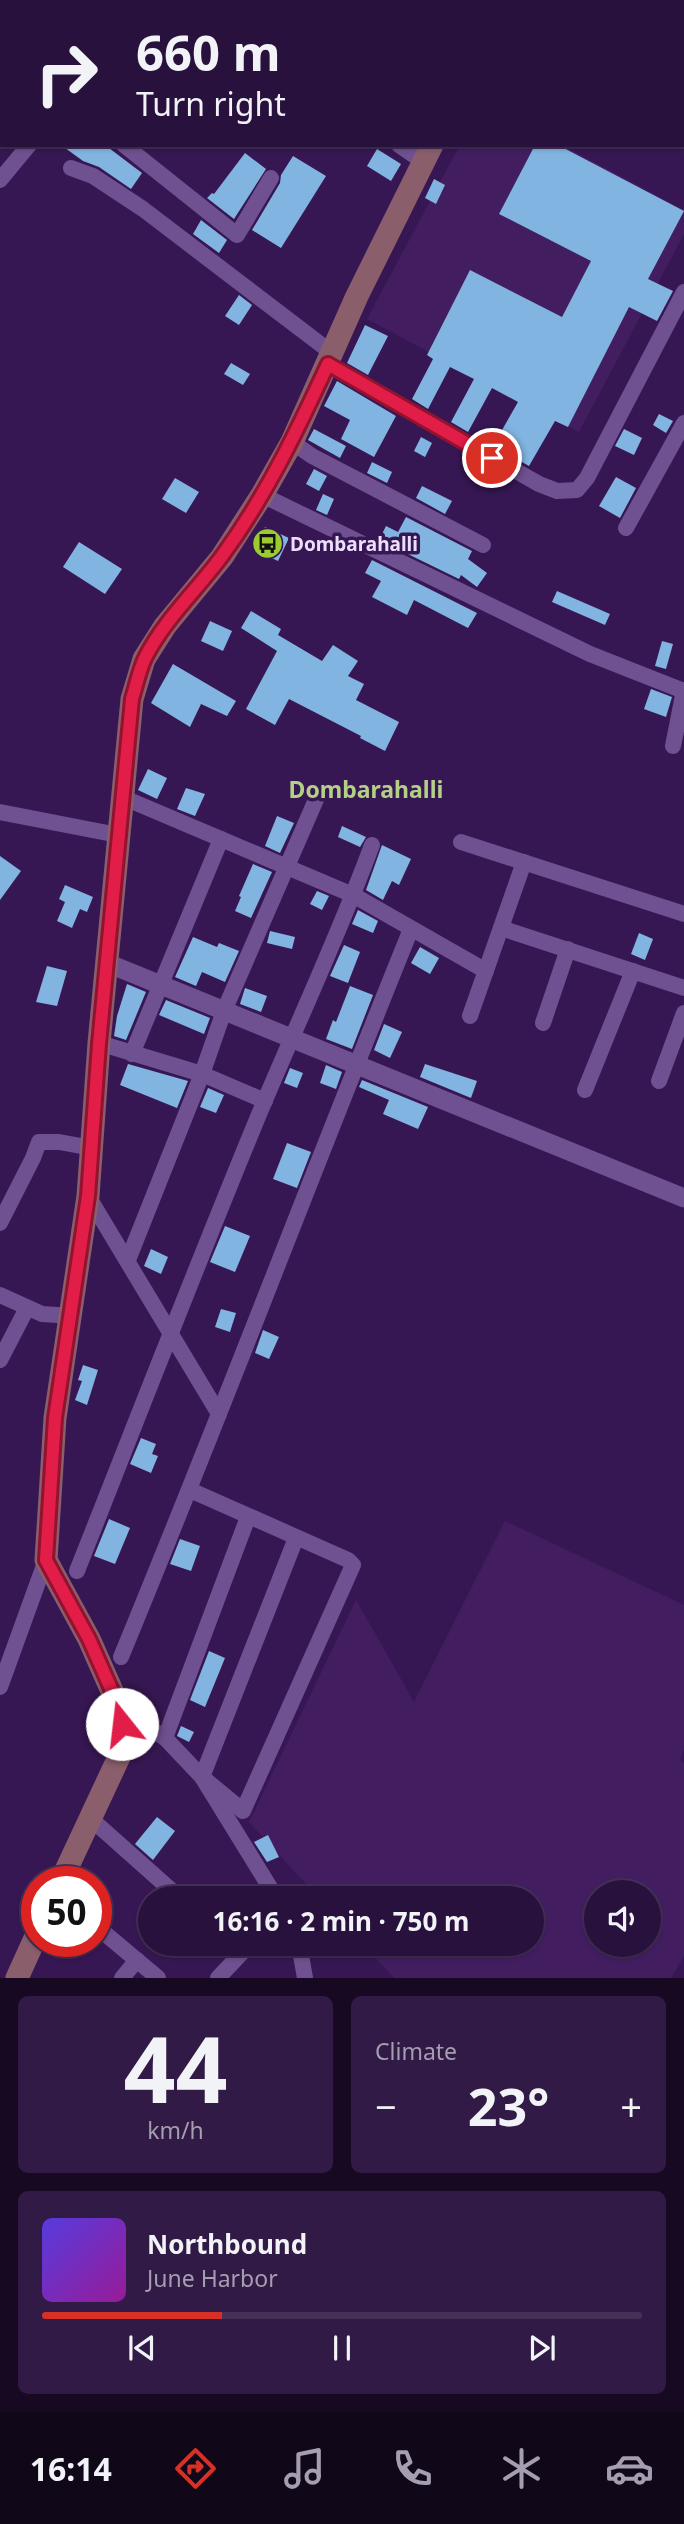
<!DOCTYPE html>
<meta charset="utf-8">
<style>
body{margin:0;font-family:"Noto Sans",sans-serif;background:#311a45;color:#f1f3f6;height:100vh;display:flex;flex-direction:column;font-size:26px;white-space:nowrap}
*{box-sizing:border-box;margin:0}
p{font-size:23px;color:#a59db0}
.icon{flex:none;width:38px;height:38px;fill:none;stroke:currentColor;stroke-width:2;stroke-linecap:round;stroke-linejoin:round}
.map{position:relative;height:1978px;overflow:hidden}
.panel{display:flex;flex-direction:column;gap:18px;padding:18px;background:#170922;flex:1}
.panel>*{flex:none}
.guide{position:absolute;left:0px;top:0px;width:684px;height:147px;box-shadow:0 2px 5px #0004,0 0 0 2px #453158;background:#29113e;color:#f1f3f6;overflow:hidden}
.controls{position:absolute;left:584px;top:1880px;display:grid;gap:14px}
.controls a{display:grid;place-items:center;width:77px;height:77px;border-radius:50%;background:#29113e;box-shadow:0 2px 5px #0004,0 0 0 2px #453158;font-size:35px}
.speed{position:absolute;left:21px;top:1866px;display:flex;gap:14px;font-size:35px;font-weight:700;text-align:center}
.speed>*{display:grid;place-content:center;width:91px;height:91px;border-radius:50%;background:#29113e;box-shadow:0 2px 5px #0004,0 0 0 2px #453158;line-height:1}
.speed .limit{border:10px solid #d22;background:#fff;color:#111}
.pin{position:absolute;display:grid;place-items:center;width:60px;height:60px;color:#fff;margin:-30px;border:4px solid #fff;border-radius:50%;box-shadow:0 2px 7px #0007}
.me{position:absolute;width:77px;margin:-38px;rotate:344deg;stroke-linejoin:round;filter:drop-shadow(0 0 5px #0008)}
.turn{display:flex;align-items:center;gap:24px;height:147px;padding:0 21px;font-size:32px}
.turn .icon{width:91px;height:91px;stroke-width:2.5}
.turn b{display:block;font-size:49px;line-height:60px}
.big{font-size:52px;font-weight:700;line-height:1.1}
.panel .card{flex:1;display:flex;flex-direction:column;justify-content:center;gap:10px;min-width:0;padding:0 24px;border-radius:10px;background:#311a45}
.panel .dial{align-items:center;gap:0}
.dial b{font-size:91px;line-height:1}
.song{display:flex;align-items:center;gap:21px}
.cover{width:84px;height:84px;border-radius:10px;background:linear-gradient(135deg,hsl(250 70% 55%),hsl(300 70% 35%))}
.played{height:7px;border-radius:4px;background:linear-gradient(90deg,#d93025 30%,#453158 30%)}
.keys{display:flex;justify-content:space-around;direction:ltr}
.heat{display:flex;justify-content:space-between;align-items:center;font-size:38px;direction:ltr}
.panel .tiles{flex:1;display:grid;gap:18px;grid-template-columns:1fr 1fr}
.card:last-child{grid-column:span 2}
.trip{position:absolute;left:138px;top:1886px;width:406px;height:70px;border-radius:35px;background:#29113e;box-shadow:0 2px 5px #0004,0 0 0 2px #453158;font-weight:700;line-height:70px;text-align:center}
.dock{display:flex;height:112px;justify-content:space-around;align-items:center;background:#100719;color:#a59db0}
.dock .icon{width:49px;height:49px}
.dock .active{color:#d93025}
.dock b{font-size:32px;color:#f1f3f6}
.map>svg:first-child{display:block}
</style>
<div class="map">
<svg width="684" height="1978" viewBox="0 0 684 1978">
<rect width="100%" height="100%" fill="#371753"/>
<g fill="#421e61" fill-rule="evenodd">
<polygon points="460,145 562,145 684,210 684,234 579,432 367,319"/>
<path d="M505,1521L684,1605V1749L680,1760L684,1763V1956L671,1978H394L363,1944H532V1899H320L249,1822L356,1600L414,1702ZM597,1892H649V1944H597Z"/>
</g>
<g fill="#81b4e0">
<polygon points="61,145 105,145 142,173 131,189 99,167 83,161"/>
<polygon points="535,145 558,145 684,211 648,279 673,291 657,321 629,307 568,427 555,421 529,466 493,446 518,402 492,388 468,432 451,422 474,379 450,367 428,409 412,399 433,359 427,355 470,270 562,317 591,261 499,214"/>
<polygon points="377,149 401,164 391,181 367,166"/>
<polygon points="245,153 266,169 234,219 207,198 212,193 214,194"/>
<polygon points="293,156 326,176 281,248 252,230 280,183 281,175"/>
<polygon points="434,179 445,185 436,204 425,198"/>
<polygon points="201,220 227,240 219,253 193,234"/>
<polygon points="239,295 252,305 239,325 225,316"/>
<polygon points="365,325 388,336 368,375 347,363"/>
<polygon points="231,363 250,374 243,385 224,374"/>
<polygon points="337,381 396,416 374,457 341,439 350,420 324,406"/>
<polygon points="659,414 673,421 666,433 653,425"/>
<polygon points="314,429 346,446 340,458 308,440"/>
<polygon points="624,429 642,438 634,455 615,446"/>
<polygon points="421,437 432,443 425,457 414,451"/>
<polygon points="372,462 392,472 387,483 367,473"/>
<polygon points="314,469 327,476 319,491 306,484"/>
<polygon points="616,477 636,488 620,518 599,506"/>
<polygon points="175,478 199,492 186,513 162,499"/>
<polygon points="422,486 452,501 445,514 416,498"/>
<polygon points="323,494 334,499 327,515 316,510"/>
<polygon points="406,517 472,551 468,559 487,573 477,587 461,575 459,579 379,540 386,526 398,532"/>
<polygon points="265,527 289,538 278,561 255,550"/>
<polygon points="79,542 122,569 105,594 63,567"/>
<polygon points="372,560 477,613 468,628 414,600 407,615 372,597 381,581 365,573"/>
<polygon points="557,591 610,614 605,625 552,602"/>
<polygon points="251,611 281,629 278,635 322,661 333,645 358,661 348,676 364,684 356,700 399,722 385,751 360,738 361,736 289,699 275,725 246,709 277,651 241,628"/>
<polygon points="210,621 232,631 223,651 201,641"/>
<polygon points="662,641 673,644 666,669 655,666"/>
<polygon points="173,664 236,701 227,716 201,704 190,727 151,703"/>
<polygon points="651,689 672,697 666,717 644,709"/>
<polygon points="148,769 167,778 157,799 138,790"/>
<polygon points="186,788 205,794 195,816 177,809"/>
<polygon points="277,816 294,823 280,853 265,846"/>
<polygon points="342,826 366,837 360,847 338,837"/>
<polygon points="382,845 411,859 399,885 392,881 383,900 366,890"/>
<polygon points="0,856 21,871 0,900"/>
<polygon points="253,864 272,872 251,918 235,911 241,897 239,896"/>
<polygon points="65,885 93,897 87,912 80,909 72,928 57,921 65,902 59,899"/>
<polygon points="317,891 329,896 322,910 310,904"/>
<polygon points="358,910 378,921 373,933 352,924"/>
<polygon points="270,931 295,937 292,949 267,943"/>
<polygon points="639,933 653,939 645,960 631,954"/>
<polygon points="193,937 217,947 219,943 239,951 225,982 202,972 196,986 175,977"/>
<polygon points="344,945 360,952 348,983 330,976"/>
<polygon points="420,947 439,958 430,974 411,963"/>
<polygon points="47,966 67,971 57,1006 36,1002"/>
<polygon points="127,984 146,992 126,1040 114,1036 117,1016"/>
<polygon points="350,986 373,995 352,1049 326,1039 333,1020 336,1022"/>
<polygon points="245,988 267,996 261,1012 240,1004"/>
<polygon points="166,1000 210,1018 204,1034 159,1015"/>
<polygon points="384,1024 402,1032 390,1058 374,1050"/>
<polygon points="128,1064 188,1081 177,1108 120,1085"/>
<polygon points="425,1064 477,1081 471,1098 420,1077"/>
<polygon points="326,1065 342,1072 336,1089 320,1083"/>
<polygon points="290,1068 303,1073 297,1088 284,1083"/>
<polygon points="362,1080 428,1107 418,1129 383,1114 389,1100 359,1087"/>
<polygon points="208,1088 224,1095 216,1113 200,1107"/>
<polygon points="287,1143 311,1152 297,1188 273,1179"/>
<polygon points="225,1226 250,1236 235,1272 210,1262"/>
<polygon points="151,1249 168,1257 161,1274 144,1266"/>
<polygon points="221,1309 236,1313 230,1332 215,1327"/>
<polygon points="263,1330 279,1337 269,1359 255,1353"/>
<polygon points="83,1365 98,1370 87,1405 75,1400 82,1381 78,1380"/>
<polygon points="141,1438 156,1444 152,1454 158,1456 151,1473 130,1464"/>
<polygon points="109,1519 130,1528 115,1564 94,1556"/>
<polygon points="180,1539 200,1546 191,1571 170,1564"/>
<polygon points="209,1651 225,1658 205,1707 190,1700"/>
<polygon points="181,1726 194,1732 189,1742 177,1736"/>
<polygon points="157,1817 175,1831 153,1860 135,1844"/>
<polygon points="268,1835 279,1857 267,1862 254,1842"/>
</g>
<g fill="none" stroke-linecap="round" stroke-linejoin="round">
<g stroke="#6f5090" stroke-width="16">
<polyline points="148,0 151,2"/>
<polyline points="614,0 617,2"/>
<polyline points="58,2 59,0"/>
<polyline points="682,33 684,34"/>
<polyline points="124,145 237,235 271,178"/>
<polyline points="399,145 422,161"/>
<polyline points="71,168 93,176 143,209 332,353"/>
<polyline points="0,180 29,145"/>
<polyline points="328,364 539,484 557,491 577,490 587,478 684,292"/>
<polyline points="292,442 312,456 483,545"/>
<polyline points="262,495 590,654 684,691"/>
<polyline points="626,528 684,423"/>
<polyline points="673,746 684,690"/>
<polyline points="122,797 353,895 486,971"/>
<polyline points="0,812 118,835"/>
<polyline points="461,842 684,914"/>
<polyline points="501,928 684,988"/>
<polyline points="470,1016 524,862"/>
<polyline points="543,1023 568,949"/>
<polyline points="99,1043 202,1074 128,1260"/>
<polyline points="132,1054 221,839"/>
<polyline points="659,1081 684,1013"/>
<polyline points="585,1090 633,971"/>
<polyline points="265,1101 202,1074 224,1011 318,795"/>
<polyline points="88,1196 219,1414"/>
<polyline points="0,1223 33,1158 39,1142 59,1142 92,1148"/>
<polyline points="0,1295 42,1314 72,1316"/>
<polyline points="0,1360 27,1308"/>
<path d="M77,1571C136,1422 194,1272 255,1124C294,1030 337,940 372,845"/>
<path d="M121,1657C221,1415 313,1171 411,929"/>
<polyline points="0,1687 46,1560"/>
<polyline points="120,1709 165,1738 202,1777 243,1811 353,1565 348,1560 190,1490"/>
<polyline points="165,1738 248,1517"/>
<polyline points="90,1818 181,1899"/>
<polyline points="277,1899 202,1777 296,1538"/>
<polyline points="96,1926 158,1978"/>
<polyline points="299,1944 305,1978"/>
<polyline points="122,1978 137,1960"/>
<polyline points="218,1978 250,1944"/>
</g>
<polyline stroke="#6f5090" stroke-width="19" points="107,963 684,1198"/>
<g stroke="#8b5e6c" stroke-width="23">
<polyline points="527,2 528,0"/>
<polyline points="61,1881 119,1757 123,1738 120,1709 89,1639 46,1560 55,1418 88,1196 99,1043 132,699 144,659 165,626 222,557 262,495 292,442 357,296 432,145"/>
<polyline points="17,1978 37,1934"/>
</g>
</g>
<g fill="none" stroke-linecap="round" stroke-linejoin="round">
<defs>
<path id="route" d="M122,1724L120,1709L89,1639L46,1560L55,1418L88,1196L99,1044L132,699C136,686 139,671 145,658C164,620 197,590 222,556C266,496 297,431 328,364L492,458"/>
</defs>
<use href="#route" stroke="#92132f" stroke-width="18"/>
<use href="#route" stroke="#e11d48" stroke-width="12"/>
</g>
<defs>
<symbol id="bus-disc" viewBox="-11 -11 22 22"><circle r="9.5" fill="#9cca31" stroke="#371753"/><path d="M-5-6H5V4H4V6H2V4H-2V6H-4V4H-5ZM-3.5-4V0h7V-4ZM-3.5 1.2v1.5H-2V1.2ZM2 1.2v1.5H3.5V1.2Z" fill="#111"/></symbol>
</defs>
<g fill-rule="evenodd">
<use href="#bus-disc" x="250" y="526" width="35" height="35"/>
</g>
<g text-anchor="middle" stroke-width="7" stroke-linejoin="round" paint-order="stroke">
<g font-size="19" font-weight="bold" fill="#ecdffc" stroke="#371753" text-anchor="start">
<text x="290" y="551">Dombarahalli</text>
</g>
<g font-size="23" font-weight="bold" fill="#b4d087" stroke="#371753">
<text x="366" y="798">Dombarahalli</text>
</g>
</g>
</svg>
<div class="controls">
<a><svg class="icon" aria-label="sound" viewBox="0 0 24 24"><path d="M4 9h4l5-4v14l-5-4H4zM17 9q2 3 0 6"/></svg></a>
</div>
<div class="speed"><div class="limit">50</div></div>
<div class="pin" style="left:492px;top:458px;background:#d93025"><svg class="icon" aria-label="arrive" viewBox="0 0 24 24"><path d="M6 21V4h12l-3 4 3 4H6"/></svg></div>
<svg class="me" style="left:122px;top:1724px" viewBox="-20 -20 40 40"><circle r="19" fill="#fff"/><path d="M0-13L10 11 0 6-10 11z" fill="#e11d48"/></svg>
<div class="trip">16:16 · 2 min · 750 m</div>
<div class="guide">
<div class="turn"><svg class="icon" aria-label="right" viewBox="0 0 24 24"><path d="M7 20v-9h11M14 6l5 5-5 5"/></svg><div><b>660 m</b>Turn right</div></div>
</div>
</div>
<section class="panel">
<div class="tiles">
<div class="card dial"><b>44</b><p>km/h</p></div>
<div class="card"><p>Climate</p>
<div class="heat"><a>−</a><b class="big">23°</b><a>+</a></div>
</div>
<div class="card">
<div class="song"><i class="cover"></i><div><b>Northbound</b><p>June Harbor</p></div></div>
<div class="played"></div>
<div class="keys"><svg class="icon" aria-label="previous" viewBox="0 0 24 24"><path d="M18 5L8 12l10 7zM5 5v14"/></svg><svg class="icon" aria-label="pause" viewBox="0 0 24 24"><path d="M8 5v14M16 5v14"/></svg><svg class="icon" aria-label="next" viewBox="0 0 24 24"><path d="M6 5l10 7-10 7zM19 5v14"/></svg></div>
</div>
</div>
</section>
<nav class="dock">
<b>16:14</b>
<svg class="icon active" aria-label="directions" viewBox="0 0 24 24"><path d="M12 3l9 9-9 9-9-9zM9 14v-3h6M13 9l2 2-2 2"/></svg>
<svg class="icon" aria-label="music" viewBox="0 0 24 24"><path d="M9 18V5l10-2v13"/><circle cx="6" cy="18" r="3"/><circle cx="16" cy="16" r="3"/></svg>
<svg class="icon" aria-label="phone" viewBox="0 0 24 24"><path d="M5 4h4l2 5-3 2q2 4 5 5l2-3 5 2v4C11 20 4 13 5 4z"/></svg>
<svg class="icon" aria-label="climate" viewBox="0 0 24 24"><path d="M12 3v18M4 7l16 10M4 17L20 7"/></svg>
<svg class="icon" aria-label="car" viewBox="0 0 24 24"><path d="M5 17H2v-5l4-1 3-4h7l3 4 3 1v5h-3M9 17h6M6 11h13"/><circle cx="7" cy="17" r="2"/><circle cx="17" cy="17" r="2"/></svg>
</nav>
